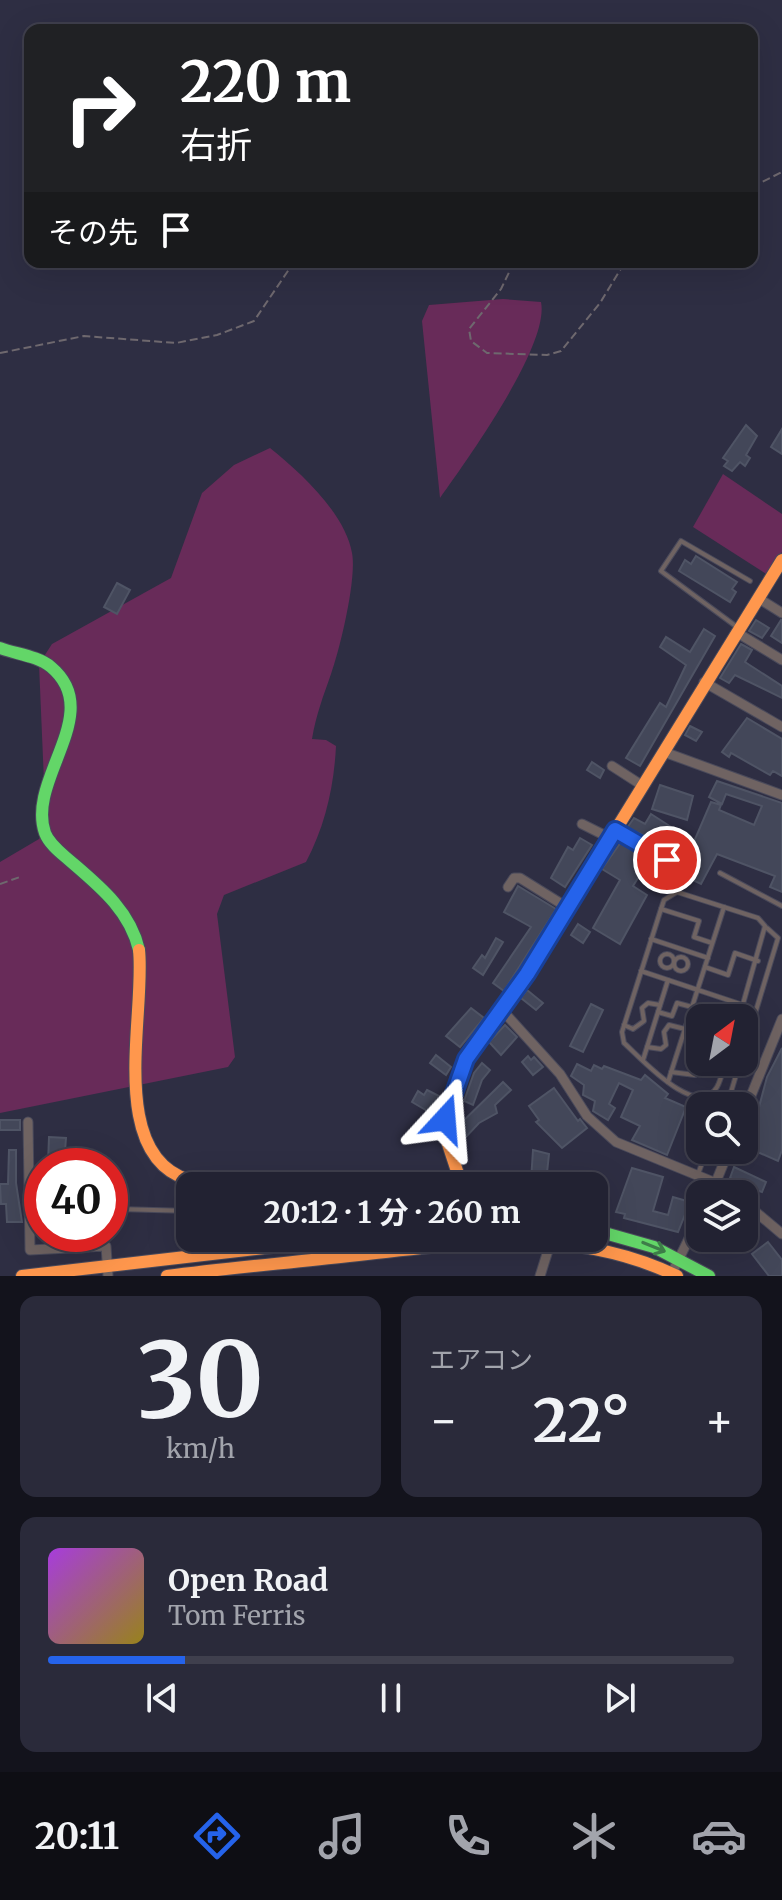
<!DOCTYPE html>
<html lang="ja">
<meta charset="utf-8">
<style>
body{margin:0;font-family:Merriweather,"Noto Sans JP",serif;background:#2a2a3a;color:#f1f3f6;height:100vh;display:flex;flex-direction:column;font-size:30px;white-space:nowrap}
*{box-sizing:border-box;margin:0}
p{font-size:26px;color:#a2a4ac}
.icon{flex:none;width:44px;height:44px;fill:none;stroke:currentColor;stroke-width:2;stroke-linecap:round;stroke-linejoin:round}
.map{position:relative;height:1276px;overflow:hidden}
.details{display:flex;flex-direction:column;gap:20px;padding:20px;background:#13131c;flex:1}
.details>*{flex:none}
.hud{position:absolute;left:24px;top:24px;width:734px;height:244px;border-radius:16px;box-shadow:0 8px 32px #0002,0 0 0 2px #3f3f4d;background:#202124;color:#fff;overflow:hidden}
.needle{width:52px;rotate:32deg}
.controls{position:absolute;left:686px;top:1004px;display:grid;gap:16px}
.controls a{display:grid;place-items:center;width:72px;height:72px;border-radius:16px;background:#222232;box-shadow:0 8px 32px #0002,0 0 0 2px #3f3f4d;font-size:40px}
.speed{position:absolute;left:24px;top:1148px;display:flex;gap:16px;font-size:40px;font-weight:700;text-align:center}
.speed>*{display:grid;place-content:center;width:104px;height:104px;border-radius:50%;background:#222232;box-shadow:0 8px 32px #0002,0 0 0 2px #3f3f4d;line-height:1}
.speed .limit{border:12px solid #d22;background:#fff;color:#111}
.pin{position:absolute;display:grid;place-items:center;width:68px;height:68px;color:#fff;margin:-34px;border:4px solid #fff;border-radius:50%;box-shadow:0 2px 8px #0007}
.me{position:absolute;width:88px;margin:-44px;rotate:19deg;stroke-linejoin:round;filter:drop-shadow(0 0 6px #0008)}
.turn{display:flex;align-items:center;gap:28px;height:168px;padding:0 24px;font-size:36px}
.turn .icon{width:104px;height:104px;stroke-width:2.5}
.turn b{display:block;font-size:56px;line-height:68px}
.then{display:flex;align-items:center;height:76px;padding:0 24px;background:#0003;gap:16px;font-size:30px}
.big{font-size:60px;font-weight:700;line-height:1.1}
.details .card{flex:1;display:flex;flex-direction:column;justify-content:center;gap:12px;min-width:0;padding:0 28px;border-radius:16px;background:#2a2a3a}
.details .dial{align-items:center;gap:0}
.dial b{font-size:104px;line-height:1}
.song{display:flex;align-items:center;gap:24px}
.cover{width:96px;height:96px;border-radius:12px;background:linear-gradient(135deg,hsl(280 70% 55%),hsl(50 70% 35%))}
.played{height:8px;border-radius:4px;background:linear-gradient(90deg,#2563eb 20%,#3f3f4d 20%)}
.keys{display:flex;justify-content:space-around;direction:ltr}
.heat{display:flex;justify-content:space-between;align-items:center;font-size:44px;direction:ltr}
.details .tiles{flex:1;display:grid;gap:20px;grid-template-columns:1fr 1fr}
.card:last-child{grid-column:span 2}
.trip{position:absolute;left:176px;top:1172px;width:432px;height:80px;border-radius:16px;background:#222232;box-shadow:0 8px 32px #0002,0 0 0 2px #3f3f4d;font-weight:700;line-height:80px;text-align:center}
.menu{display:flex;height:128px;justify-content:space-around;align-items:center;background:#0e0e14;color:#a2a4ac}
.menu .icon{width:56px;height:56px}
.menu .current{color:#2563eb}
.menu b{font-size:36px;color:#f1f3f6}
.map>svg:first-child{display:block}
</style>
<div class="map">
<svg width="782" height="1276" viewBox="0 0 782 1276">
<rect width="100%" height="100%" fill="#2e2e43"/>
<g fill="#682b59">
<path d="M503,299L541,302C550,345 467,460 440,498L422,321L429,305Z"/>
<path d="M270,448C300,472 345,513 352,553C357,578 340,649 331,674C323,697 316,715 312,739L326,740L336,746C334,787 325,826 306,862L224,895L217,914L235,1057L228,1067L0,1113V862L39,839L46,829L39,664L52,644L171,578L202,493L234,465Z"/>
<polygon points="723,474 782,514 782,552 768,575 693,527"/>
</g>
<g fill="#434759" stroke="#4f5465" stroke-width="2">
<polygon points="746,425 757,436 746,455 750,458 745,466 740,462 732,471 724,466 728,461 723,458"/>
<polygon points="782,429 782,454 771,447"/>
<polygon points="696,556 737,582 732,589 736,592 730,602 679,571 685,560 691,564"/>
<polygon points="117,583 130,590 117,614 104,607"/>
<polygon points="756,620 769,628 762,638 749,631"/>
<polygon points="781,620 782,620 782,643 771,636"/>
<polygon points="704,629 715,636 640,766 626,758 660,703 666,707 686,665 660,647 666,637 690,652"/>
<polygon points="741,644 752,650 745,662 782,686 782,698 735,675 729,683 720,678"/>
<polygon points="747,718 782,739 782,776 773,771 770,775 731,753 729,757 722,752"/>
<polygon points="690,726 702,732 696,741 685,735"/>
<polygon points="592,762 604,770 600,778 587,770"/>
<polygon points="717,781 782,803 782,892 770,887 775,876 717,854 701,884 680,874 711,802 721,805 719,810 754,825 762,806 726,794 722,804 709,797"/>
<polygon points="660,785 693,796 687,820 652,809"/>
<polygon points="651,814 682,834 676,844 664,836 660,842 627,828 634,818 645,824"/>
<polygon points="580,838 592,845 565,887 551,878 568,847 573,850"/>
<polygon points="621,842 650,859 633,886 647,895 620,944 593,928 620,880 602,869"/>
<polygon points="518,886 556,909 504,991 493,983 531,927 504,912"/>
<polygon points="578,924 590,932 583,943 571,935"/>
<polygon points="496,938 503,942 483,975 473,968 482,955 485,958"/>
<polygon points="527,990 543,1003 536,1010 521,998"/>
<polygon points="591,1004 603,1010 583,1052 570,1046"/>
<polygon points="471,1008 484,1018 460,1047 446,1036"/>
<polygon points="505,1025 517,1037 501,1055 489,1042"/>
<polygon points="782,1048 782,1150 778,1161 744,1146 744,1134 751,1137 767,1077"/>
<polygon points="436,1055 451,1067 446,1075 430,1063"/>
<polygon points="528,1056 531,1060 534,1057 543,1067 533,1075 522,1062"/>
<polygon points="482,1063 490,1070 482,1080 473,1105 464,1101 474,1073"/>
<polygon points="577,1064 591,1071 594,1065 602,1069 604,1066 641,1080 645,1075 668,1094 665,1098 686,1107 667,1155 632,1140 640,1126 621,1117 633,1090 619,1083 609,1104 615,1108 608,1120 593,1111 595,1101 583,1095 584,1085 571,1076"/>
<polygon points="503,1082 511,1090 495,1105 497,1113 479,1123 463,1140 454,1130"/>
<polygon points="554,1088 578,1121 580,1119 587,1128 562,1148 536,1122 539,1120 529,1106"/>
<polygon points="427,1090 443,1098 436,1116 412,1102 418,1091 424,1095"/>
<rect x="0" y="1120" width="20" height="10"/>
<polygon points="49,1137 66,1138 64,1164 48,1163"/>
<polygon points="9,1150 16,1150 16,1183 22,1222 7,1222 6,1204 1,1204 0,1184 8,1184"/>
<polygon points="533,1150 549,1154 546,1182 531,1181"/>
<polygon points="734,1167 766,1182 762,1192 756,1190 751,1197 744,1193 749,1186 730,1178"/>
<polygon points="632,1168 663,1177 653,1211 668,1215 673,1197 690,1202 678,1232 624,1218 625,1214 616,1212"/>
<polygon points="445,1176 449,1186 419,1186 419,1185"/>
<polygon points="719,1238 743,1238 735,1249"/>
<polygon points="768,1242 782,1260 782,1276 769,1276 752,1254"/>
</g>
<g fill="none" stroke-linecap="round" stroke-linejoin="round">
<defs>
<g id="lane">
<polyline points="737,627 661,571 681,541 750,581"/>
<polyline points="720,873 782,906"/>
<polyline points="661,909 699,921 694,937 712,943"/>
<polyline points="651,939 708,958"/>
<circle cx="667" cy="961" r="7"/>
<circle cx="681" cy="964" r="7"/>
<polyline points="705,967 728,975 735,953 758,961"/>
<polyline points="641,971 743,1005"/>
<polyline points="691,1010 720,1018"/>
<polyline points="658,1012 672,1016 677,1003 692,1007"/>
<polyline points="624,1025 633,1029 644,1021 642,1008 648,1003 660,1005"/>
<polyline points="700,1041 700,1047"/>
<polyline points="647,1047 661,1049 666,1045 664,1032 669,1025 685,1029"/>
<polyline points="744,1050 778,938 767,928"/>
<polyline points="643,1060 668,980"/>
<path d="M725,1062C723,1070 721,1080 717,1087C697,1121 641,1058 624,1043L622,1032L661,909L664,900L677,892L758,918L765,926L739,1018"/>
<polyline points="671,1072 695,1075 702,1062"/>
<polyline points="668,1082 724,907"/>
<polyline points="692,1096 694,1106 700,1108"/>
<polyline points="701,1099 720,1105 728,1102 740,1062"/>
<polyline points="112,1165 118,1209 190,1211"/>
<polyline points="698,1174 707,1150"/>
</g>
<g id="street">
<polyline points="758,598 782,613"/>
<polyline points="736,632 782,660"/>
<polyline points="704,682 782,727"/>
<polyline points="664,752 782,795"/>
<polyline points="612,766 643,786"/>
<polyline points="582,824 610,838"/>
<polyline points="615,830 667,860"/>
<polyline points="508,887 514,878 520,878 568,908"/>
<polyline points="502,1010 560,1074 587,1116 616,1142 716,1183 732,1194"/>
<polyline points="744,1113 782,1019"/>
<polyline points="28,1122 30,1250 106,1246 108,1276"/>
<polyline points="711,1194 729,1150"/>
<polyline points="744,1202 782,1234"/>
<polyline points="29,1214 42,1214"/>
<polyline points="672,1273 700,1216"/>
<polyline points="540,1276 551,1241"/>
</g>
<g id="fast">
<path d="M0,648C16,654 38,656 51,667C106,713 26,779 45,833C49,844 61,853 69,860C98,885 130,910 139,950"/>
<polyline points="594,1230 654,1247 709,1276"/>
</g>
<g id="slow">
<path d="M139,950C146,1013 106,1155 189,1180C218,1188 251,1180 281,1186"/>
<polyline points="462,1186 445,1135 445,1119 466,1059 527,974 782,560"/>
<polyline points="22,1276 350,1238"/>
<path d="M167,1276C227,1268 288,1263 349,1256C464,1244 568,1224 677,1276"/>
</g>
</defs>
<use href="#lane" stroke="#4a4a5b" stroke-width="6"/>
<use href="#street" stroke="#4a4a5b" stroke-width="11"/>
<use href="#fast" stroke="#4a4a5b" stroke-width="14"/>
<use href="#slow" stroke="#4a4a5b" stroke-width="14"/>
<g stroke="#6e686e" stroke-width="2" stroke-dasharray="8 4" stroke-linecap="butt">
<polyline points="752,187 782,172"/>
<polyline points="514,262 501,289 469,329 471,341 487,353 547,355 561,351 600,303 625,262"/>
<polyline points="0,353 84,336 176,343 217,335 254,321 294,262"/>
<polyline points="0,884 20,877"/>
</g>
<use href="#lane" stroke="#6f6362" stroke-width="4"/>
<use href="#street" stroke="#6f6362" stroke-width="9"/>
<use href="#fast" stroke="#63d668" stroke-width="12"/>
<use href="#slow" stroke="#ff974d" stroke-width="12"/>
</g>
<defs><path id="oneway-shaft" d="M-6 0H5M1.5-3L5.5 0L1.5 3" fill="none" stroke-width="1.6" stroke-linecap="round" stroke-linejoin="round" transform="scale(2)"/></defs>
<use stroke="#3e7d49" href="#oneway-shaft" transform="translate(654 1247) rotate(22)"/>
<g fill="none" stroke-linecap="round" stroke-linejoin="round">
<defs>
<polyline id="route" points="445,1119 466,1059 527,974 615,830 667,860"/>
</defs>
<use href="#route" stroke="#184099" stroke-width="20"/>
<use href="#route" stroke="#2563eb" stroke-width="14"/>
</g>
</svg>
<div class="controls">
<a><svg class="needle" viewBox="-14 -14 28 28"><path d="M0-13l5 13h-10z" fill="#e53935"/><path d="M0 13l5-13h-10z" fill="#a2a4ac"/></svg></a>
<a><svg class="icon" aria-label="search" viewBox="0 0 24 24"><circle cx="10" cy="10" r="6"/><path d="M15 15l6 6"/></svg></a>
<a><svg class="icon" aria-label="layers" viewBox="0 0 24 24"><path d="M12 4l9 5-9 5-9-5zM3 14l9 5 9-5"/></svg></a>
</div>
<div class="speed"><div class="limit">40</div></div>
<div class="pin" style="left:667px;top:860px;background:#d93025"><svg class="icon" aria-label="arrive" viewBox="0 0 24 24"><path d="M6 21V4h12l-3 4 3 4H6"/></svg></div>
<svg class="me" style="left:445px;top:1119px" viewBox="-20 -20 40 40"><path d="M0-17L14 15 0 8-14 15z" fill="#2563eb" stroke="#fff" stroke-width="4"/></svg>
<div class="trip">20:12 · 1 分 · 260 m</div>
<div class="hud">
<div class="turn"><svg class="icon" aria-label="right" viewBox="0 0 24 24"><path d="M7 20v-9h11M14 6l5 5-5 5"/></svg><div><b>220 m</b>右折</div></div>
<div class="then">その先<svg class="icon" aria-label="arrive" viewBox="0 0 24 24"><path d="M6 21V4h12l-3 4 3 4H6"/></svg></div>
</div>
</div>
<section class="details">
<div class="tiles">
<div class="card dial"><b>30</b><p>km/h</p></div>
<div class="card"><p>エアコン</p>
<div class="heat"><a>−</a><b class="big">22°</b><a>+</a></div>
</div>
<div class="card">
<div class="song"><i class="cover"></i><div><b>Open Road</b><p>Tom Ferris</p></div></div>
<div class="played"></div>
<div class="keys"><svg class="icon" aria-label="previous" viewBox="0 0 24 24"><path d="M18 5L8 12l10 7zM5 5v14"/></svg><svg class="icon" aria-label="pause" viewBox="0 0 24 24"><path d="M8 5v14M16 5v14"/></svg><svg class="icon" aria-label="next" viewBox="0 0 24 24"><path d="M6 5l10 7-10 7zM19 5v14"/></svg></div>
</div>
</div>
</section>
<nav class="menu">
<b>20:11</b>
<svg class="icon current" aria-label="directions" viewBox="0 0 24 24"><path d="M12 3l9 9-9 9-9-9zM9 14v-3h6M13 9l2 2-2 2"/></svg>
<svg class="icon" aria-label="music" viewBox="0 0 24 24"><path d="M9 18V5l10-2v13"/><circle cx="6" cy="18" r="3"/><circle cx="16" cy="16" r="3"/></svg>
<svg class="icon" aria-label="phone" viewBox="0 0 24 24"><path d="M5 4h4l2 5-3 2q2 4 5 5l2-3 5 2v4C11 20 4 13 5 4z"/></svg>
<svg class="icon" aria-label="climate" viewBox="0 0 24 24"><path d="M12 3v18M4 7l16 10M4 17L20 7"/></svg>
<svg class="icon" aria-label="car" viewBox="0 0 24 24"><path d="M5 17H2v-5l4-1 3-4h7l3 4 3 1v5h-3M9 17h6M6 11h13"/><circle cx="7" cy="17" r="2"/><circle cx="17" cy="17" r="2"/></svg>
</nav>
